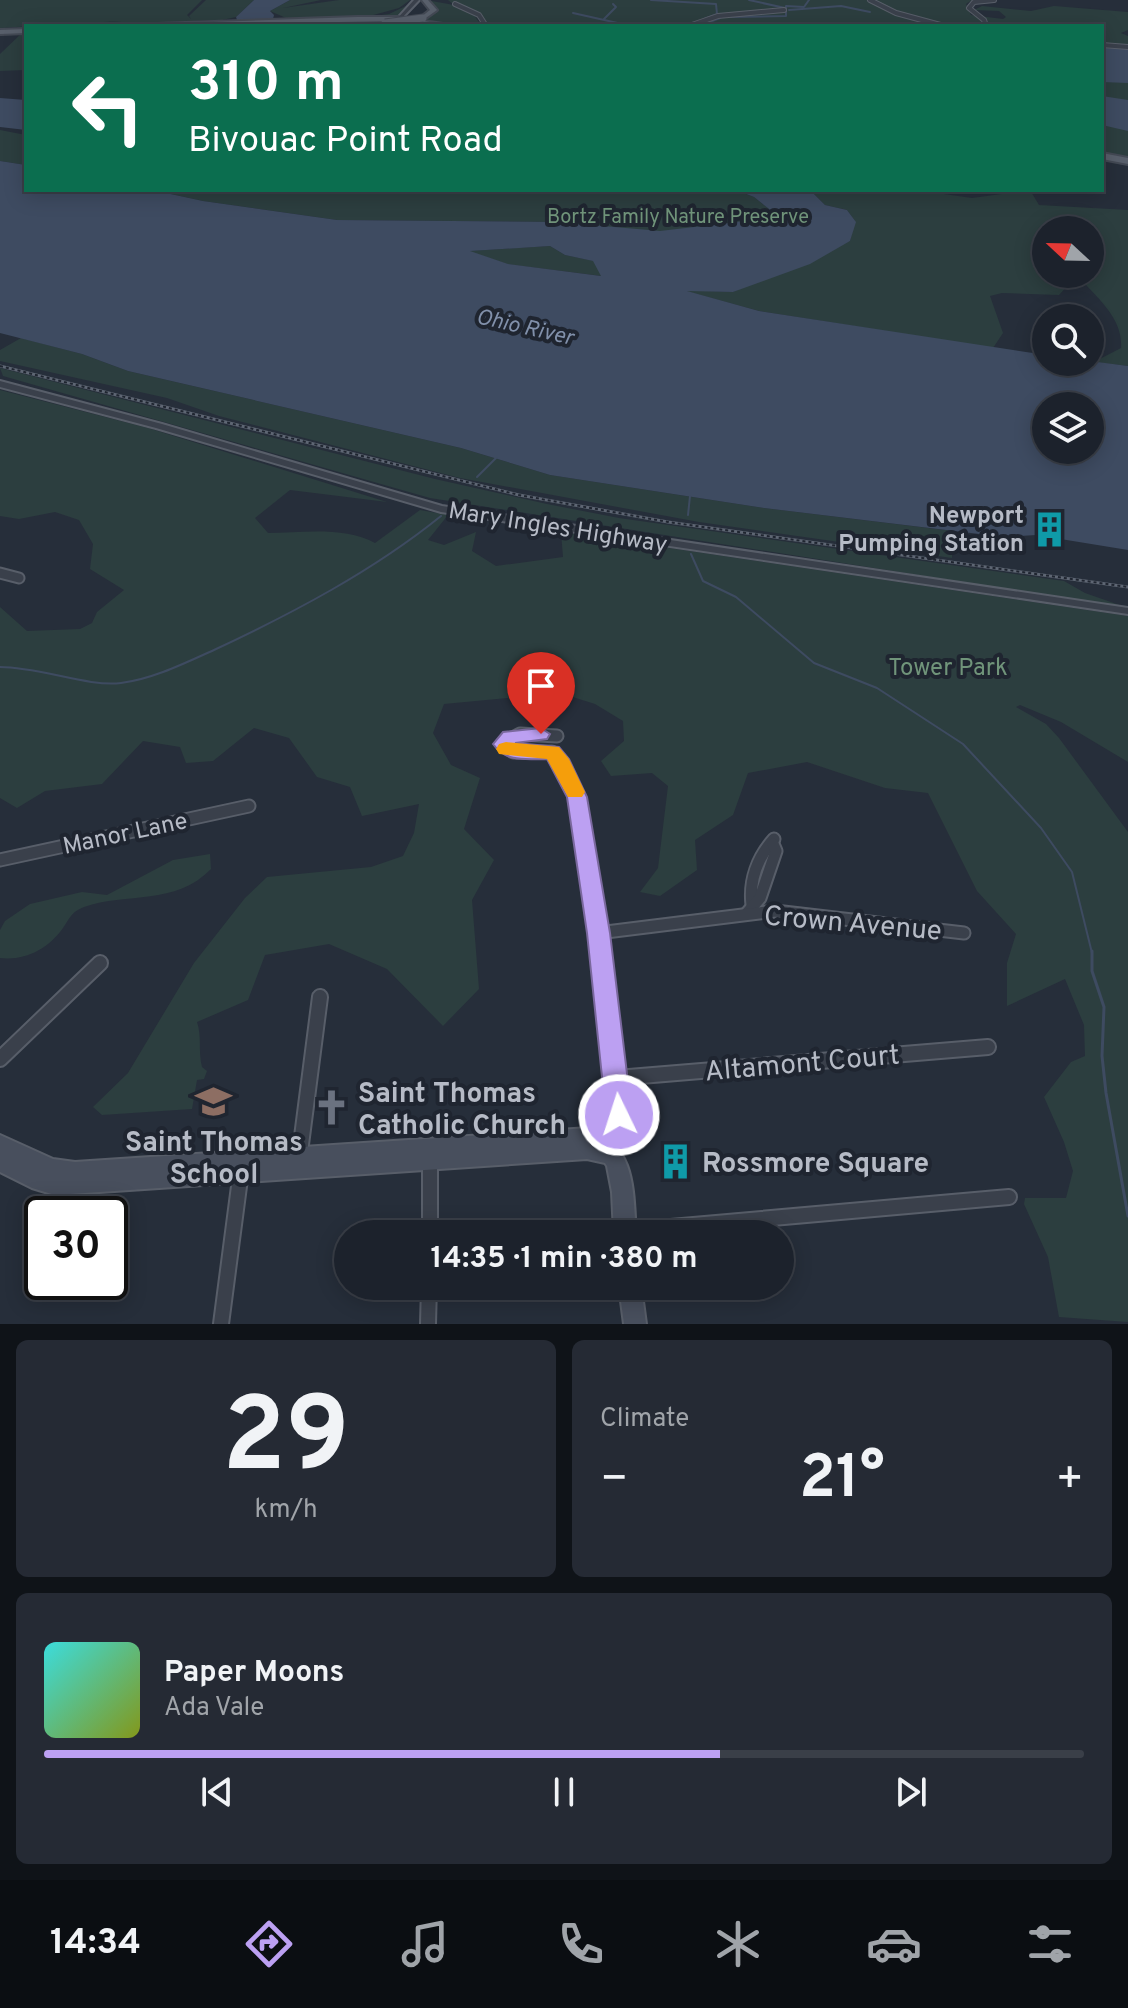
<!DOCTYPE html>
<meta charset="utf-8">
<style>
body{margin:0;font-family:Overpass,sans-serif;background:#252a34;color:#f1f3f6;height:100vh;display:flex;flex-direction:column;font-size:30px;white-space:nowrap}
*{box-sizing:border-box;margin:0}
p{font-size:26px;color:#a0a4a9}
.icon{flex:none;width:44px;height:44px;fill:none;stroke:currentColor;stroke-width:2;stroke-linecap:round;stroke-linejoin:round}
.map{position:relative;height:1324px;overflow:hidden}
.details{display:flex;flex-direction:column;gap:16px;padding:16px;background:#0f1318;flex:1}
.details>*{flex:none}
.banner{position:absolute;left:24px;top:24px;width:1080px;height:168px;border-radius:0px;box-shadow:0 4px 20px #0003,0 0 0 2px #3a3f48;background:#0b6e4f;color:#fff;overflow:hidden}
.needle{width:52px;rotate:292deg}
.tools{position:absolute;left:1032px;top:216px;display:grid;gap:16px}
.tools a{display:grid;place-items:center;width:72px;height:72px;border-radius:50%;background:#1c222c;box-shadow:0 4px 20px #0003,0 0 0 2px #3a3f48;font-size:40px}
.speed{position:absolute;left:24px;top:1196px;display:flex;gap:16px;font-size:40px;font-weight:700;text-align:center}
.speed>*{display:grid;place-content:center;width:104px;height:104px;border-radius:50%;background:#1c222c;box-shadow:0 4px 20px #0003,0 0 0 2px #3a3f48;line-height:1}
.speed .limit{border:4px solid #111;border-radius:12px;background:#fff;color:#111}
.pin{position:absolute;display:grid;place-items:center;width:68px;height:68px;color:#fff;margin:-82px -34px;border-radius:50% 50% 50% 0;rotate:-45deg;box-shadow:0 0 8px #0007}
.pin .icon{rotate:45deg}
.me{position:absolute;width:88px;margin:-44px;rotate:356deg;stroke-linejoin:round;filter:drop-shadow(0 0 6px #0008)}
.turn{display:flex;align-items:center;gap:28px;height:168px;padding:0 32px;font-size:36px}
.turn .icon{width:104px;height:104px;stroke-width:2.5}
.turn b{display:block;font-size:56px;line-height:68px}
.big{font-size:60px;font-weight:700;line-height:1.1}
.details .widget{flex:1;display:flex;flex-direction:column;justify-content:center;gap:12px;min-width:0;padding:0 28px;border-radius:12px;background:#252a34}
.details .dial{align-items:center;gap:0}
.dial b{font-size:104px;line-height:1}
.song{display:flex;align-items:center;gap:24px}
.cover{width:96px;height:96px;border-radius:12px;background:linear-gradient(135deg,hsl(180 70% 55%),hsl(70 70% 35%))}
.played{height:8px;border-radius:4px;background:linear-gradient(90deg,#bca0f2 65%,#3a3f48 65%)}
.keys{display:flex;justify-content:space-around;direction:ltr}
.heat{display:flex;justify-content:space-between;align-items:center;font-size:44px;direction:ltr}
.details .tiles{flex:1;display:grid;gap:16px;grid-template-columns:1fr 1fr}
.widget:last-child{grid-column:span 2}
.trip{position:absolute;left:334px;top:1220px;width:460px;height:80px;border-radius:40px;background:#1c222c;box-shadow:0 4px 20px #0003,0 0 0 2px #3a3f48;font-weight:700;line-height:80px;text-align:center}
.menu{display:flex;height:128px;justify-content:space-around;align-items:center;background:#0b0e12;color:#a0a4a9}
.menu .icon{width:56px;height:56px}
.menu .current{color:#bca0f2}
.menu b{font-size:36px;color:#f1f3f6}
.map>svg:first-child{display:block}
</style>
<div class="map">
<svg width="1128" height="1324" viewBox="0 0 1128 1324">
<rect width="100%" height="100%" fill="#262e3a"/>
<g fill="#2c3e3f" fill-rule="evenodd">
<polygon points="0,0 202,0 187,15 191,19 189,16 206,0 254,0 236,17 222,20 60,26 121,21 0,28"/>
<polygon points="290,0 321,0 283,8 339,0 410,0 399,8 366,17 389,14 412,3 397,19 352,17 362,16 286,18 270,11"/>
<polygon points="426,0 454,5 448,0 972,0 966,4 971,15 1003,19 1006,17 999,11 974,10 982,6 1031,11 1054,6 1128,12 1128,30 1121,33 1128,36 1128,161 1102,156 1102,26 485,26 473,14 482,26 417,20 434,12"/>
<polygon points="23,32 26,32 26,70 0,71 0,54"/>
<polygon points="0,130 26,135 26,165 0,161"/>
<polygon points="152,190 736,190 754,197 769,209 730,244 558,222 337,220 203,201"/>
<path d="M810,190H916L972,198L1030,190L1039,205L1128,210V366L1094,362L1121,348C1123,322 1103,303 1086,285L1069,284L1059,295L1002,293L990,296L1003,333L993,348L759,311L682,290L733,292L850,241L855,221L847,210L825,205ZM1046,230H1090V274H1046Z"/>
<polygon points="550,246 565,255 594,261 602,276 507,264 468,251"/>
<polygon points="21,338 82,354 128,371 461,448 550,475 764,508 953,531 952,558 699,522 460,478 219,416 167,398 0,361 0,350"/>
<polygon points="0,368 435,479 547,504 619,518 1064,581 1085,593 1128,608 430,498 3,376"/>
<path d="M0,390L148,428L387,502L290,490L255,518L268,533C302,533 344,526 375,543L420,510L448,515L428,540L444,545L476,532L472,551L496,566L563,557L561,532L1128,616V762L1061,722L1020,705L1016,707L1046,724L1059,738L1128,832V1322L1059,1317L1048,1257L1024,1204L1025,1198H1066L1073,1171L1064,1142L1044,1097L1071,1062L1085,1056L1084,1025L1065,979L1007,1006V963L1016,934L977,891L928,793L885,788L807,762L748,773L733,815L695,840L697,870L660,896L640,892L658,868L668,786L652,773L611,776L601,761L624,741L623,721L595,704L560,693L444,704L433,733L451,765L480,778L464,829L494,860L472,900L479,989L443,1026L387,969L329,944L265,955L248,1000L197,1022C202,1037 198,1051 202,1067L207,1071L204,1079L197,1080L192,1109L102,1115L93,1107L128,1073L194,963L245,898L267,877L371,867L403,856L414,833L419,804L362,816L350,787L317,777L289,738L254,728L213,761L186,763L180,747L143,741L102,784L45,791L17,808L0,798V607L27,631L80,629L92,623L97,612L124,590L90,569L93,544L79,520L55,512L19,519L0,516Z"/>
<path d="M210,854L211,869C175,906 127,892 84,907C71,912 70,918 63,928C48,949 25,961 0,958V930L5,921L30,904L82,892L107,895L173,860Z"/>
</g>
<g fill="#3e4b61" fill-rule="evenodd">
<polygon points="254,0 290,0 270,11 274,15 272,23 278,26 239,26 236,17"/>
<polygon points="1102,46 1128,48 1128,83 1102,82"/>
<polygon points="1102,96 1128,100 1128,131 1102,125"/>
<polygon points="0,98 26,100 26,130 0,127"/>
<path d="M0,161L26,165V190H152L203,201L337,220L558,222L660,231L753,220L769,209L754,197L736,190H810L825,205L847,210L856,222L850,241L810,264L733,292L687,291L759,311L1046,355V362L1090,361L1128,366V550L1036,535L1004,537L764,508L550,475L461,448L128,371L82,354L0,333ZM550,246L565,255L593,261L601,276L508,264L470,251ZM1046,406H1090V450H1046Z"/>
</g>
<g fill="none" stroke-linecap="round" stroke-linejoin="round">
<g stroke="#3e4b61" stroke-width="2">
<polyline points="651,0 716,4 717,14 704,19"/>
<polyline points="749,0 785,8"/>
<polyline points="789,10 841,6 870,12"/>
<polyline points="573,13 622,24 659,26"/>
<polyline points="730,17 786,16 786,6 804,7 809,0"/>
<polyline points="604,19 616,7 613,4"/>
<polyline points="699,26 720,18"/>
<polyline points="477,477 496,458"/>
<polyline points="688,515 690,496"/>
<polyline points="691,554 703,581 736,597 814,663 877,688 963,744 1041,828 1072,872 1092,953"/>
<path d="M0,667C40,667 87,687 121,683C153,679 185,663 214,650C293,613 373,571 441,516"/>
</g>
<polyline stroke="#3e4b61" stroke-width="3" points="1092,951 1092,971 1104,1007 1102,1056 1106,1093 1128,1216"/>
<defs>
<g id="minor-far3">
<polyline points="870,0 896,13 944,26"/>
<polyline points="455,4 479,15 486,26"/>
<polyline points="689,26 718,16 784,10"/>
<polyline points="986,26 984,20 969,8 974,2 994,0"/>
<polyline points="1102,45 1128,47"/>
</g>
<polyline id="minor-far2" points="0,573 19,578"/>
<g id="minor-far1">
<path d="M557,736L520,734L502,744L513,752H552C587,787 592,902 599,953"/>
<polyline points="0,860 249,806"/>
<path d="M752,905C749,880 758,857 774,839"/>
<polyline points="747,913 760,898 776,851 773,844"/>
<polyline points="598,933 775,911 964,933"/>
</g>
<g id="minor">
<path d="M599,951C609,1019 624,1088 614,1156"/>
<polyline points="0,1059 100,963"/>
<polyline points="617,1078 988,1047"/>
<polyline points="430,1156 430,1234"/>
<polyline points="299,1160 320,997"/>
<polyline points="625,1231 1009,1197"/>
<polyline points="221,1324 241,1171"/>
<polyline points="428,1324 429,1286"/>
</g>
<g id="tertiary">
<polygon points="414,0 419,0 400,20 396,20"/>
<polygon points="0,381 162,424 442,506 1128,608 1128,614 441,512 156,428 0,387"/>
</g>
<g id="secondary">
<path d="M589,1128C636,1146 633,1190 636,1234H614L612,1192L607,1166L605,1163L587,1159L55,1195L32,1188L0,1172V1135L53,1159L75,1162Z"/>
<polygon points="619,1286 641,1286 646,1324 624,1324"/>
</g>
<g id="primary">
<polygon points="422,0 428,0 437,10 423,20 421,17 430,10"/>
<polygon points="357,17 397,17 456,26 397,21 100,26"/>
<polygon points="26,29 26,33 0,34 0,30"/>
<polygon points="1102,153 1128,158 1128,164 1102,159"/>
</g>
</defs>
<use href="#minor-far3" stroke="#585e69" stroke-width="6"/>
<use href="#minor-far2" stroke="#585e69" stroke-width="13"/>
<use href="#minor-far1" stroke="#585e69" stroke-width="15"/>
<use href="#minor" stroke="#585e69" stroke-width="18"/>
<use href="#tertiary" stroke="#585e69" stroke-width="4"/>
<use href="#secondary" stroke="#585e69" stroke-width="4"/>
<use href="#primary" stroke="#434954" stroke-width="4"/>
<use href="#minor-far3" stroke="#3a404b" stroke-width="4"/>
<use href="#minor-far2" stroke="#3a404b" stroke-width="9"/>
<use href="#minor-far1" stroke="#3a404b" stroke-width="11"/>
<use href="#minor" stroke="#3a404b" stroke-width="14"/>
<use href="#tertiary" fill="#3a404b" fill-rule="evenodd"/>
<use href="#secondary" fill="#484f5d" fill-rule="evenodd"/>
<use href="#primary" fill="#585f6b" fill-rule="evenodd"/>
<defs>
<polyline id="rail" points="0,366 519,495 668,522 1128,587"/>
</defs>
<use href="#rail" stroke="#5e6673" stroke-width="3"/>
<use href="#rail" stroke="#1f2530" stroke-width="2" stroke-dasharray="3" stroke-linecap="butt"/>
<defs>
<polyline id="primary-bridge" points="385,23 423,18"/>
</defs>
<use href="#primary-bridge" stroke="#434954" stroke-width="9" stroke-linecap="butt"/>
<use href="#primary-bridge" stroke="#585f6b" stroke-width="7"/>
</g>
<path fill="#bca0f2" stroke="#7a689d" stroke-width="2" d="M541,728L550,734L547,739L515,743L559,747L569,759L587,797L610,933L632,1115L628,1123L619,1126L610,1123L606,1115L587,933L567,797L547,759C527,759 506,763 493,744L503,732Z"/>
<polygon fill="#f59e0b" points="506,742 559,747 569,759 585,792 582,797 568,797 547,759 499,754 496,749 499,744"/>
<defs>
<symbol id="building-bare" viewBox="-9 -9 18 18"><path d="M-4-6H4V6H1V3H-1V6H-4ZM-2.5-4.3h1.7v1.8h-1.7ZM.8-4.3h1.7v1.8H.8ZM-2.5-1h1.7V.8h-1.7ZM.8-1h1.7V.8H.8Z" fill="#0f9aa8" stroke="#1f2530" stroke-width="2.5" paint-order="stroke"/></symbol>
<symbol id="school-bare" viewBox="-9 -9 18 18"><path d="M0-5L7-2L0 1L-7-2ZM-4 1L0 2.5L4 1V4Q0 6-4 4Z" fill="#8d6e63" stroke="#1f2530" stroke-width="2.5" paint-order="stroke"/></symbol>
<symbol id="church-bare" viewBox="-9 -9 18 18"><path d="M-1.2-6h2.4v3.5h3.3v2.4h-3.3V6h-2.4V-.1h-3.3v-2.4h3.3Z" fill="#6b7280" stroke="#1f2530" stroke-width="2.5" paint-order="stroke"/></symbol>
</defs>
<g fill-rule="evenodd">
<use href="#building-bare" x="1024" y="504" width="51" height="51"/>
<use href="#school-bare" x="188" y="1076" width="51" height="51"/>
<use href="#church-bare" x="306" y="1082" width="51" height="51"/>
<use href="#building-bare" x="650" y="1136" width="51" height="51"/>
</g>
<g text-anchor="middle" stroke-width="8" stroke-linejoin="round" paint-order="stroke">
<g font-size="20" fill="#70947a" stroke="#1f2530">
<text x="678" y="223">Bortz Family Nature Preserve</text>
</g>
<g font-size="22" font-style="italic" fill="#8190aa" stroke="#1f2530">
<text transform="translate(525 326) rotate(13)" y="8">Ohio River</text>
</g>
<g font-size="24" font-weight="bold" fill="#b6bbc6" stroke="#1f2530" text-anchor="end">
<text x="1024" y="523">Newport<tspan x="1024" dy="28">Pumping Station</tspan></text>
</g>
<g font-size="24" fill="#b6bbc6" stroke="#1f2530">
<text transform="translate(558 527) rotate(9)" y="8">Mary Ingles Highway</text>
<text transform="translate(125 833) rotate(-12)" y="8">Manor Lane</text>
</g>
<g font-size="24" fill="#70947a" stroke="#1f2530">
<text x="948" y="675">Tower Park</text>
</g>
<g font-size="28" fill="#b6bbc6" stroke="#1f2530">
<text transform="translate(853 922) rotate(5)" y="10">Crown Avenue</text>
<text transform="translate(802 1062) rotate(-5)" y="10">Altamont Court</text>
</g>
<g font-size="28" font-weight="bold" fill="#b6bbc6" stroke="#1f2530" text-anchor="start">
<text x="358" y="1102">Saint Thomas<tspan x="358" dy="32">Catholic Church</tspan></text>
<text x="214" y="1151" text-anchor="middle">Saint Thomas<tspan x="214" dy="32">School</tspan></text>
<text x="702" y="1172">Rossmore Square</text>
</g>
</g>
</svg>
<div class="tools">
<a><svg class="needle" viewBox="-14 -14 28 28"><path d="M0-13l5 13h-10z" fill="#e53935"/><path d="M0 13l5-13h-10z" fill="#a0a4a9"/></svg></a>
<a><svg class="icon" aria-label="search" viewBox="0 0 24 24"><circle cx="10" cy="10" r="6"/><path d="M15 15l6 6"/></svg></a>
<a><svg class="icon" aria-label="layers" viewBox="0 0 24 24"><path d="M12 4l9 5-9 5-9-5zM3 14l9 5 9-5"/></svg></a>
</div>
<div class="speed"><div class="limit">30</div></div>
<div class="pin" style="left:541px;top:734px;background:#d93025"><svg class="icon" aria-label="arrive" viewBox="0 0 24 24"><path d="M6 21V4h12l-3 4 3 4H6"/></svg></div>
<svg class="me" style="left:619px;top:1115px" viewBox="-20 -20 40 40"><circle r="17" fill="#bca0f2" stroke="#fff" stroke-width="3"/><path d="M0-11L8 9 0 5-8 9z" fill="#fff"/></svg>
<div class="trip">14:35 · 1 min · 380 m</div>
<div class="banner">
<div class="turn"><svg class="icon" aria-label="left" viewBox="0 0 24 24"><path d="M17 20v-9H6M10 6l-5 5 5 5"/></svg><div><b>310 m</b>Bivouac Point Road</div></div>
</div>
</div>
<section class="details">
<div class="tiles">
<div class="widget dial"><b>29</b><p>km/h</p></div>
<div class="widget"><p>Climate</p>
<div class="heat"><a>−</a><b class="big">21°</b><a>+</a></div>
</div>
<div class="widget">
<div class="song"><i class="cover"></i><div><b>Paper Moons</b><p>Ada Vale</p></div></div>
<div class="played"></div>
<div class="keys"><svg class="icon" aria-label="previous" viewBox="0 0 24 24"><path d="M18 5L8 12l10 7zM5 5v14"/></svg><svg class="icon" aria-label="pause" viewBox="0 0 24 24"><path d="M8 5v14M16 5v14"/></svg><svg class="icon" aria-label="next" viewBox="0 0 24 24"><path d="M6 5l10 7-10 7zM19 5v14"/></svg></div>
</div>
</div>
</section>
<nav class="menu">
<b>14:34</b>
<svg class="icon current" aria-label="directions" viewBox="0 0 24 24"><path d="M12 3l9 9-9 9-9-9zM9 14v-3h6M13 9l2 2-2 2"/></svg>
<svg class="icon" aria-label="music" viewBox="0 0 24 24"><path d="M9 18V5l10-2v13"/><circle cx="6" cy="18" r="3"/><circle cx="16" cy="16" r="3"/></svg>
<svg class="icon" aria-label="phone" viewBox="0 0 24 24"><path d="M5 4h4l2 5-3 2q2 4 5 5l2-3 5 2v4C11 20 4 13 5 4z"/></svg>
<svg class="icon" aria-label="climate" viewBox="0 0 24 24"><path d="M12 3v18M4 7l16 10M4 17L20 7"/></svg>
<svg class="icon" aria-label="car" viewBox="0 0 24 24"><path d="M5 17H2v-5l4-1 3-4h7l3 4 3 1v5h-3M9 17h6M6 11h13"/><circle cx="7" cy="17" r="2"/><circle cx="17" cy="17" r="2"/></svg>
<svg class="icon" aria-label="filters" viewBox="0 0 24 24"><path d="M4 7h16M4 17h16"/><circle cx="9" cy="7" r="2"/><circle cx="15" cy="17" r="2"/></svg>
</nav>
